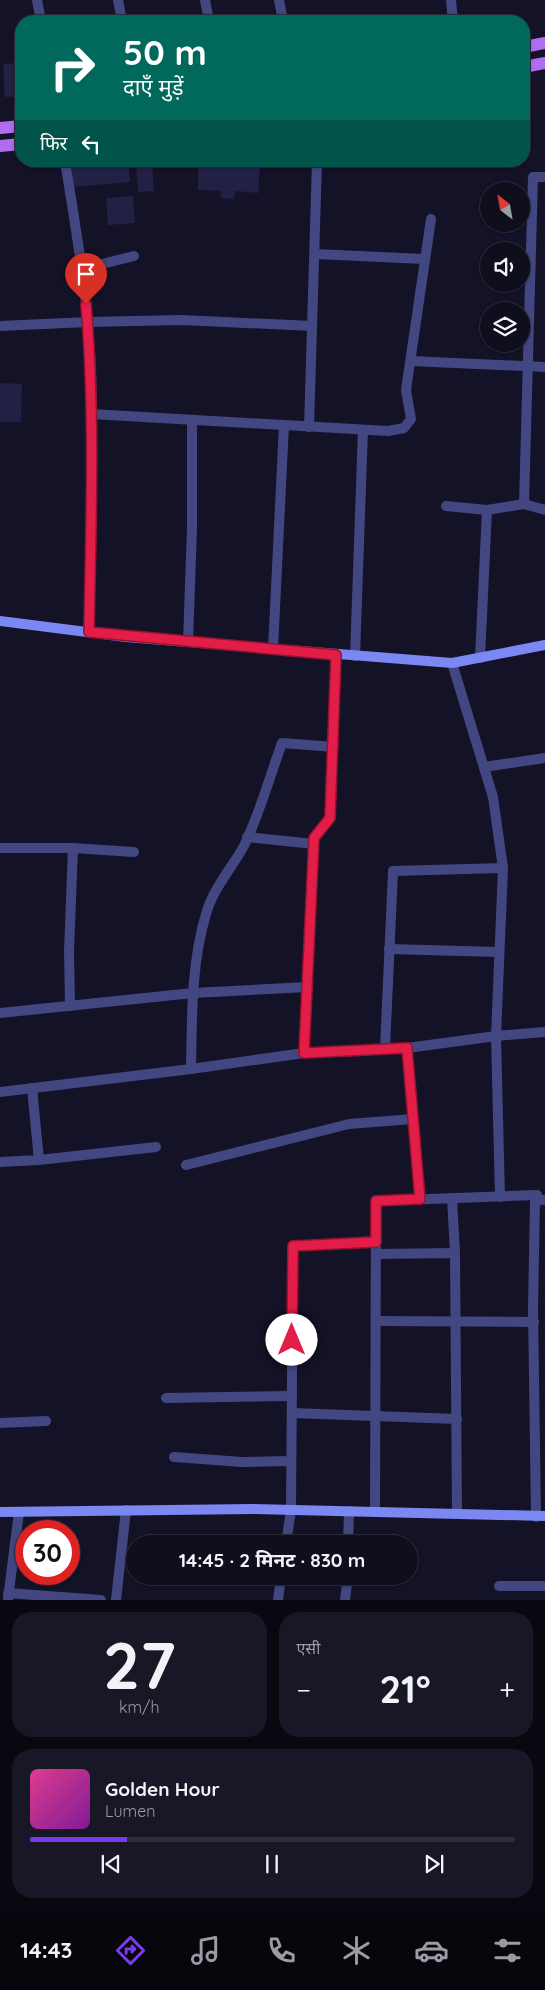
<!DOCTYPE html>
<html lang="hi">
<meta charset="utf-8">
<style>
body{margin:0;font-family:Quicksand,"Noto Sans Devanagari",sans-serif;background:#171726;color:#f1f3f6;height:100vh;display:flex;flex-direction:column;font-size:19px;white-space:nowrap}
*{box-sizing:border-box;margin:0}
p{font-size:16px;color:#9b9ca4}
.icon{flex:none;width:28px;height:28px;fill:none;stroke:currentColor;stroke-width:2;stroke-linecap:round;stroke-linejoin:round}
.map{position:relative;height:1600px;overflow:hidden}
.drawer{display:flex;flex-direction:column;gap:12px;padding:12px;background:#080810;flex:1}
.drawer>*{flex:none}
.guide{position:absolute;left:15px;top:15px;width:515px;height:152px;border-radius:20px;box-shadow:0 1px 4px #0004,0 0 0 1px #2e2e3b;background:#00695c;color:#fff;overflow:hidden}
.needle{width:32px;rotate:329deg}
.buttons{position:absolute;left:480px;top:182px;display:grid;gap:10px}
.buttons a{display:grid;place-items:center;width:50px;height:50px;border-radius:50%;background:#0e0e1d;box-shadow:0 1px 4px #0004,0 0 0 1px #2e2e3b;font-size:25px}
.speed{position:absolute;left:15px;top:1520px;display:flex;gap:10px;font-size:25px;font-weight:700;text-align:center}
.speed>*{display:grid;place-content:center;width:65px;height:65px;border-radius:50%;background:#0e0e1d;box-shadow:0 1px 4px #0004,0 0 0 1px #2e2e3b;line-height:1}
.speed .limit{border:8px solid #d22;background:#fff;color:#111}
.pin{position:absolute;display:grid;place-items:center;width:42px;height:42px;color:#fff;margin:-51px -21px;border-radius:50% 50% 50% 0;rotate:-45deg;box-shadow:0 0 5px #0007}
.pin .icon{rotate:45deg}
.me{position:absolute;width:55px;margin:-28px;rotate:0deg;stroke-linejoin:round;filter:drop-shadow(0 0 4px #0008)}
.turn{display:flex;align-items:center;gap:18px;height:105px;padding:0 25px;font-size:22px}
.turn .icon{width:65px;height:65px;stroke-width:2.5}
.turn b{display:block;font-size:35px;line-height:42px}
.then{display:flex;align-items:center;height:48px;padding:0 25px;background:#0003;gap:10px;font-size:19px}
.big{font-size:38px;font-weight:700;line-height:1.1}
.drawer .widget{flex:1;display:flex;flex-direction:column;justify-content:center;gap:8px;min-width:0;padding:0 18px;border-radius:20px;background:#171726}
.drawer .dial{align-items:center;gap:0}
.dial b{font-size:65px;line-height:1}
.song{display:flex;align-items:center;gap:15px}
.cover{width:60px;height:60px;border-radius:8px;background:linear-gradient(135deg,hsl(330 70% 55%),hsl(290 70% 35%))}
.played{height:5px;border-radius:2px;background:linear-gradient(90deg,#7c3aed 20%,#2e2e3b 20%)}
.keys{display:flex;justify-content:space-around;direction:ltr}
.heat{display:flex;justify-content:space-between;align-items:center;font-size:28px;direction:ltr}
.drawer .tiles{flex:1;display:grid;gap:12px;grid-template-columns:1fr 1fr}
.widget:last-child{grid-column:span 2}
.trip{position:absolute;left:126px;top:1535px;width:292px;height:50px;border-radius:25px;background:#0e0e1d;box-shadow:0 1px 4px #0004,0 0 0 1px #2e2e3b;font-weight:700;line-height:50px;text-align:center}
.dock{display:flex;height:80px;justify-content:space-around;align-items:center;background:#06060c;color:#9b9ca4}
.dock .icon{width:35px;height:35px}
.dock .current{color:#7c3aed}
.dock b{font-size:22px;color:#f1f3f6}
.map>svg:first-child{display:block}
</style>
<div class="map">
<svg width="545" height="1600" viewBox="0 0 545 1600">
<rect width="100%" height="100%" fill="#131227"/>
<g fill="#232046">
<polygon points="21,63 21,96 5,97 3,64"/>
<polygon points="71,161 128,161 130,182 73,187"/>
<polygon points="136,161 152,161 154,191 138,192"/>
<polygon points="198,161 246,163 246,161 260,161 258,193 235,191 234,199 221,198 221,191 198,190"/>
<polygon points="133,196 135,223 108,225 106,198"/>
<polygon points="0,383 22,384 21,422 0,422"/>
</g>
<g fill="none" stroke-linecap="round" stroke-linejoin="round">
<g stroke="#424781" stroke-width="10">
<polyline points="37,0 41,21"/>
<polyline points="118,0 122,21"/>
<polyline points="205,0 209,21"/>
<polyline points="279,0 283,21"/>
<polyline points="451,0 453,21"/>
<path d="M65,161C76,230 88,298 91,368C94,456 91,544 89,632"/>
<polyline points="315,254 424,259"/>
<polyline points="82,269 134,256"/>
<polyline points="0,326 87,322 181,320 312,326"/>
<polyline points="411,361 545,367"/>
<polyline points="91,414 388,431 404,428 411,419 406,390 431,219"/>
<polyline points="309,427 317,161"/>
<polyline points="524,504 533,177 545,177"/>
<polyline points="446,506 487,510 524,504 545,510"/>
<polyline points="188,642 192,528 192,420"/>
<polyline points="273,649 284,425"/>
<polyline points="355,656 363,430"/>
<polyline points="480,658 487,510"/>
<polyline points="452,663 493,797 503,868"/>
<polyline points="484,767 545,758"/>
<polyline points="247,837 314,844"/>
<polyline points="0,848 73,848 134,852"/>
<polyline points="389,949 499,952"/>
<polyline points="70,1006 69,951 73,848"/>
<polyline points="0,1013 193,993 307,987"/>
<polyline points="407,1048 420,1199"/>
<polyline points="385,1049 393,871 503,868 496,1036 500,1197"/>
<polyline points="304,1053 314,838 330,818 336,655"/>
<path d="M191,1069C192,1017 191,964 206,914C213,888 233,867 245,844C260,812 270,776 282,743L334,747"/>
<polyline points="0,1092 191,1069 304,1053 407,1048 496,1036 545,1032"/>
<polyline points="39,1160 156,1147"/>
<polyline points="0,1162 39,1160 32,1088"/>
<polyline points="186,1165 349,1124 413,1119"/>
<polyline points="452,1198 455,1253"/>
<polyline points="376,1254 455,1253 457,1513"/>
<polyline points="376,1321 534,1322"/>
<polyline points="166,1398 292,1396"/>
<polyline points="292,1413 457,1419"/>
<polyline points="0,1423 46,1421"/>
<polyline points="174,1457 242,1462 291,1461"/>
<polyline points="375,1511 376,1201 537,1195 535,1200"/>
<polyline points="536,1517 533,1309 535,1200 545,1200"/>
<polyline points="286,1544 291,1510 293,1246 376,1241"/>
<polyline points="348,1544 349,1511"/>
<polyline points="499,1586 545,1586"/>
<polyline points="8,1593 101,1600"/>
<polyline points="8,1599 19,1512"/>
<polyline points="116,1600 126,1510"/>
<polyline points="278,1600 281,1576"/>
<polyline points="345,1600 348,1576"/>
</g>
<g stroke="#7b87f2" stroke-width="10">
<polyline points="0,621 126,637 452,663 545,645"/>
<polyline points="0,1512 253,1509 545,1516"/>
</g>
<g stroke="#af6df1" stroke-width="12">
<polyline points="524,47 545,43"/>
<polyline points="524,67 545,63"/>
<polyline points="0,128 21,126"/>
<polyline points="0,146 21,144"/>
</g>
</g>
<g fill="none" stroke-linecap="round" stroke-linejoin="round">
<defs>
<path id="route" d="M86,304C95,413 91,523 89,632L336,655L330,818L314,838L304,1053L407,1048L420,1199L376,1201V1242L293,1246L292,1340"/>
</defs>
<use href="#route" stroke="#92132f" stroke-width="12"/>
<use href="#route" stroke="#e11d48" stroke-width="9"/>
</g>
</svg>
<div class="buttons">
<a><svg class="needle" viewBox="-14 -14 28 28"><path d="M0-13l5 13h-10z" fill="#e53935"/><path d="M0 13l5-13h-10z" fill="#9b9ca4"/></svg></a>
<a><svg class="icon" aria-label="sound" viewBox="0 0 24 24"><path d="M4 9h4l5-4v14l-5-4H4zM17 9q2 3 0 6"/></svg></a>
<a><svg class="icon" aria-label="layers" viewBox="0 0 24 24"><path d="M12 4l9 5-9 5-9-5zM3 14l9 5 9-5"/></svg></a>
</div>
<div class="speed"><div class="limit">30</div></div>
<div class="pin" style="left:86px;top:304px;background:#d93025"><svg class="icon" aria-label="arrive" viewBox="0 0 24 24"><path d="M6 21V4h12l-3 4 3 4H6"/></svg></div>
<svg class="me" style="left:292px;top:1340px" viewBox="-20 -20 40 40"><circle r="19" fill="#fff"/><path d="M0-13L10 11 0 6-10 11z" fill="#e11d48"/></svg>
<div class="trip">14:45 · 2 मिनट · 830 m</div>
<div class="guide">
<div class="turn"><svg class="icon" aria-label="right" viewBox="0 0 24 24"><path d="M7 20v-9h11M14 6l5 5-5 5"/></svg><div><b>50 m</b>दाएँ मुड़ें</div></div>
<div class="then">फिर<svg class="icon" aria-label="left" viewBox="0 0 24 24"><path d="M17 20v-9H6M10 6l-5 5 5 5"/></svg></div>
</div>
</div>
<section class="drawer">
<div class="tiles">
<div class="widget dial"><b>27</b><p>km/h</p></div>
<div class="widget"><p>एसी</p>
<div class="heat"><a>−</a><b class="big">21°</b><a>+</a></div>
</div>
<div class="widget">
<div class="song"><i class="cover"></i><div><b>Golden Hour</b><p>Lumen</p></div></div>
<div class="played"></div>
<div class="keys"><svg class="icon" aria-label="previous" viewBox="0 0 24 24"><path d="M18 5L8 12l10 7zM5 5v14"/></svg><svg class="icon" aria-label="pause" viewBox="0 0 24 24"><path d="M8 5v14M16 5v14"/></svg><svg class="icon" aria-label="next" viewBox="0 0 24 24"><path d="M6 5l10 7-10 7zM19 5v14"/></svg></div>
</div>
</div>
</section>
<nav class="dock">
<b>14:43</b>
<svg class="icon current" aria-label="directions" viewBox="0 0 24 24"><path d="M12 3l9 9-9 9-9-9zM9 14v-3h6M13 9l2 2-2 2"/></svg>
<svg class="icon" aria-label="music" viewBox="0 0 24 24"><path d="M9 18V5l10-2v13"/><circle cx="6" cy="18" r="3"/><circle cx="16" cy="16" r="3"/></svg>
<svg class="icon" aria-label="phone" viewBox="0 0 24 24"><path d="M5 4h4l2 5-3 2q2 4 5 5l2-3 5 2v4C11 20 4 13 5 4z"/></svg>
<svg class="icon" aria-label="climate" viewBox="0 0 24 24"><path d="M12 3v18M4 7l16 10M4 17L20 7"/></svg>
<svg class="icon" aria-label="car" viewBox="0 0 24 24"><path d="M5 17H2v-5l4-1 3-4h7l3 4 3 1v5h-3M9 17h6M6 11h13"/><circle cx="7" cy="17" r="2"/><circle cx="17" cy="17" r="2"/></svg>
<svg class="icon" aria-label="filters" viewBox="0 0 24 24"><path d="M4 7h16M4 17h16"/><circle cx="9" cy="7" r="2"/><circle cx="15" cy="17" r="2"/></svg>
</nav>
